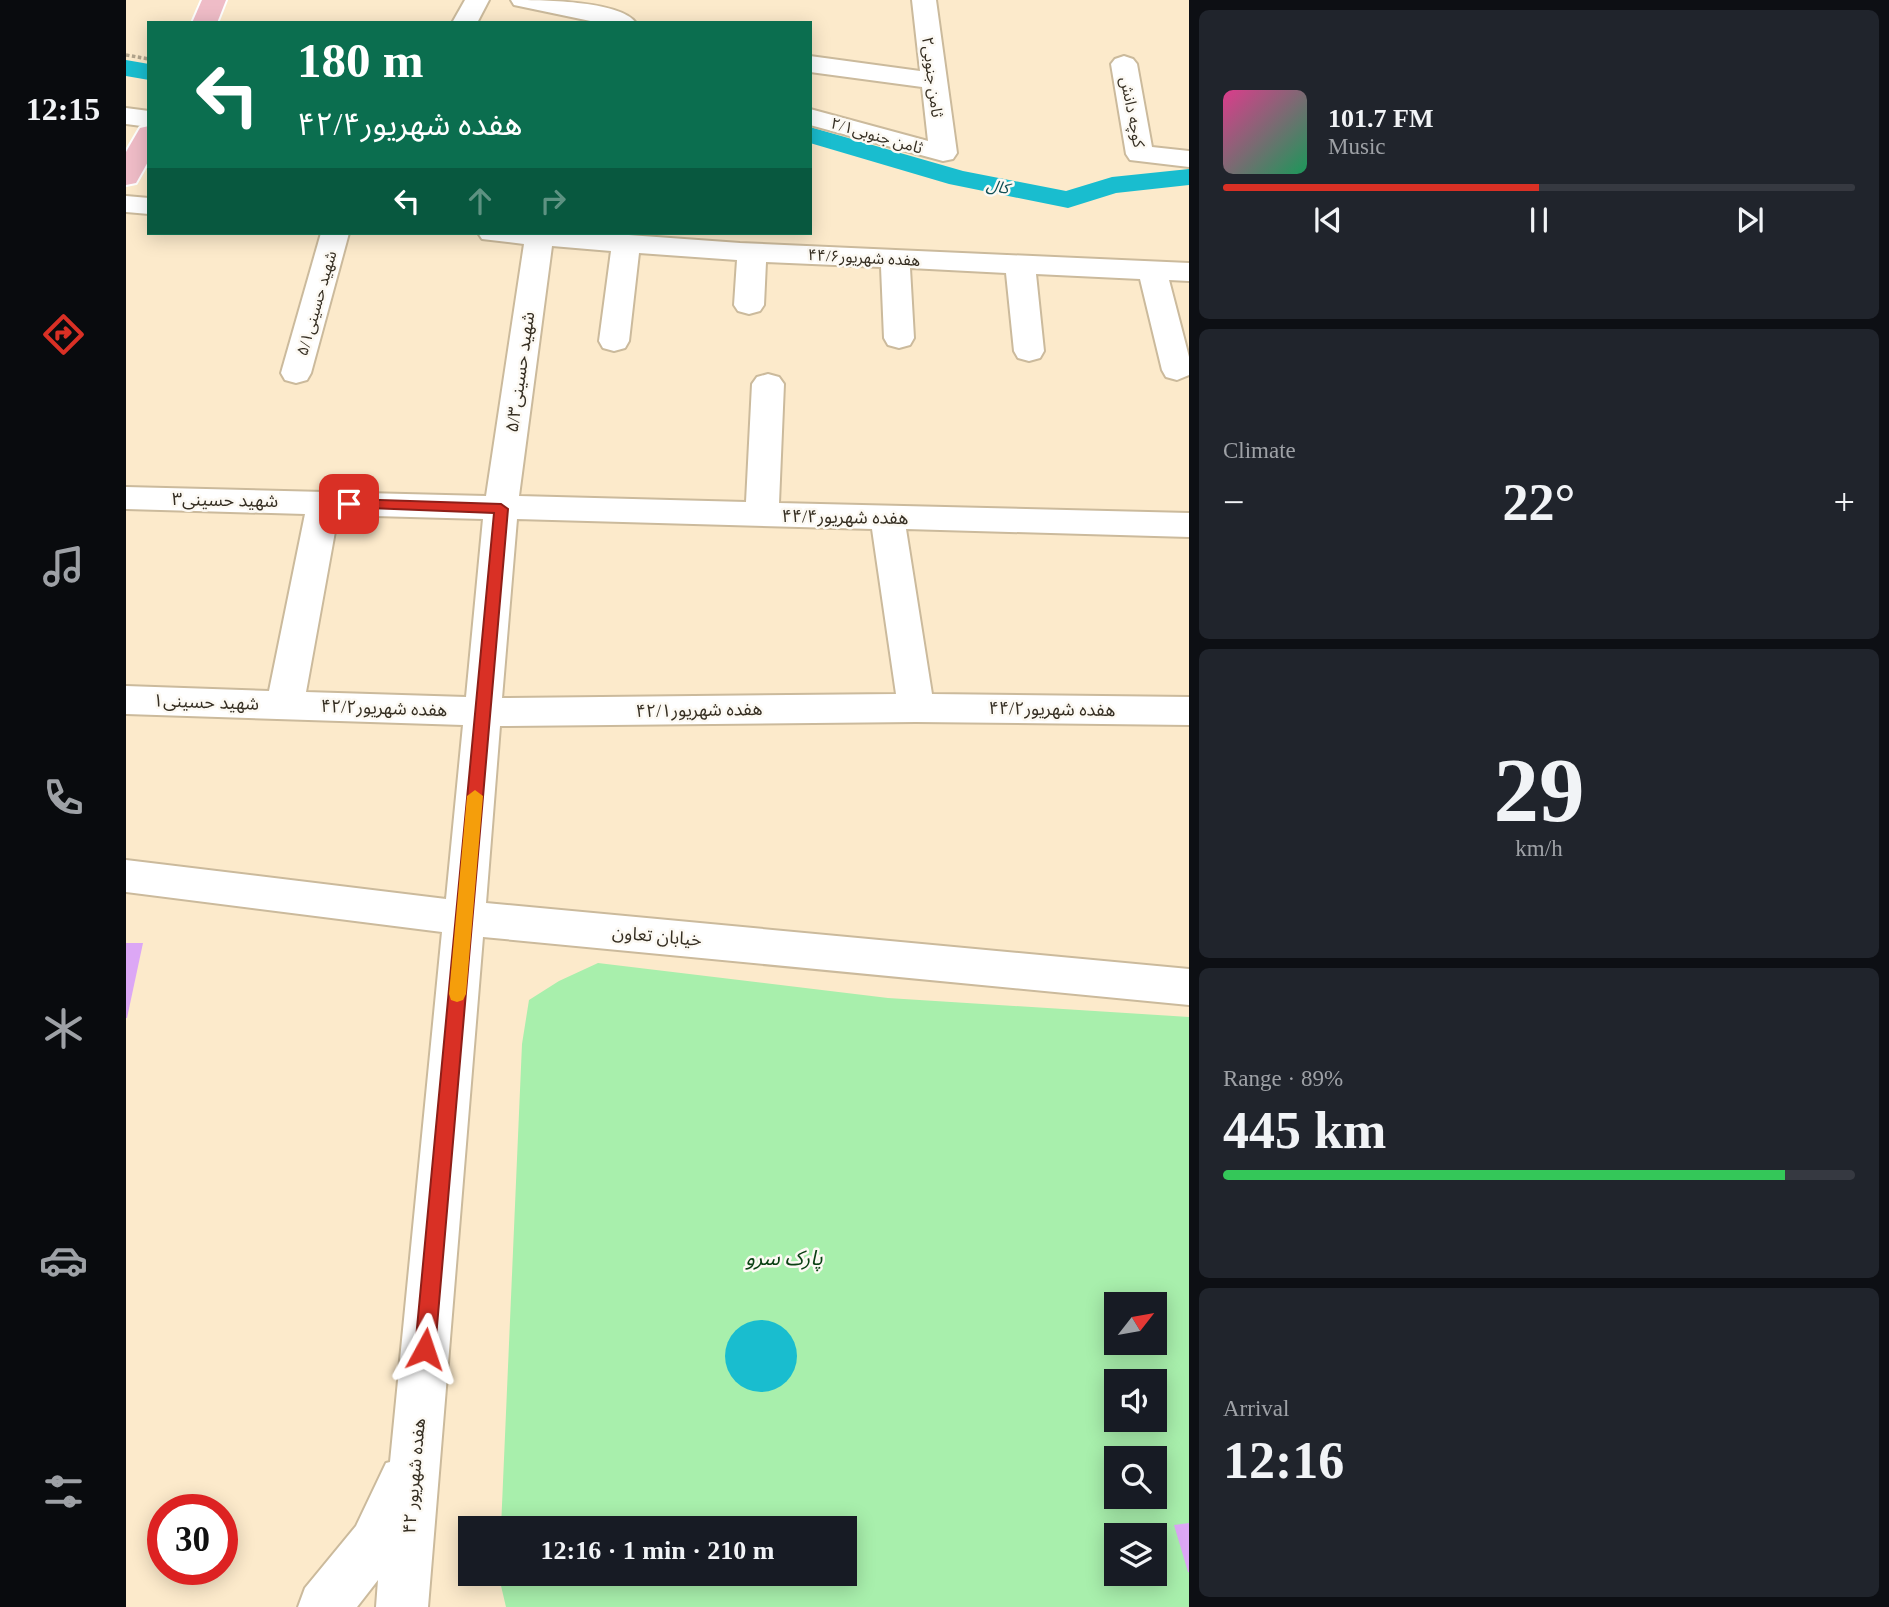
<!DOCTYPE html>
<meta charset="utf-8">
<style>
body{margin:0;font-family:"Times New Roman","Noto Sans Arabic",serif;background:#20242c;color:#f1f3f6;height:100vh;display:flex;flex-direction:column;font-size:26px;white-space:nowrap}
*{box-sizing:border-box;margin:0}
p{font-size:23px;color:#9ea1a6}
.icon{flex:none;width:38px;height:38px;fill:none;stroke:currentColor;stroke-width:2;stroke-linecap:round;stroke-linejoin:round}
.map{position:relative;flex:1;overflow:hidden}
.side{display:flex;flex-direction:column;gap:10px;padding:10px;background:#0d0f14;width:700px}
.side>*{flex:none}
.hud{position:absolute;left:21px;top:21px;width:665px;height:214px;border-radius:0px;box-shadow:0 4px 18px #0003;background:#0b6e4f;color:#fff;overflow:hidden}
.needle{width:46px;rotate:59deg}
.fabs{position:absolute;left:978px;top:1292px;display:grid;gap:14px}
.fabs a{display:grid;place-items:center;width:63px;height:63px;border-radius:0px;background:#171b24;box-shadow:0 4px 18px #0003;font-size:35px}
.speed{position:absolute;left:21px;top:1494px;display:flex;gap:14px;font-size:35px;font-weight:700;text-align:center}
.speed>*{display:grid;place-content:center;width:91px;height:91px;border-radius:50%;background:#171b24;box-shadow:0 4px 18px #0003;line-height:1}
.speed .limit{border:10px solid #d22;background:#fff;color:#111}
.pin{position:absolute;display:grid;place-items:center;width:60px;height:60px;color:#fff;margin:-30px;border-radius:14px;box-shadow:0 4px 10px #0006}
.me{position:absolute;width:77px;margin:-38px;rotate:5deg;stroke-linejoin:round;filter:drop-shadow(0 0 5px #0008)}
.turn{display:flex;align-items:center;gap:24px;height:147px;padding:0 35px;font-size:32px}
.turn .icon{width:91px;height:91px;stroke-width:2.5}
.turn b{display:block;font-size:49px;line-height:60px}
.lanes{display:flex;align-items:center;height:66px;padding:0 35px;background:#0003;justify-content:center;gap:35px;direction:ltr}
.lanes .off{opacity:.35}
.big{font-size:52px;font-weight:800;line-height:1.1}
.side .tile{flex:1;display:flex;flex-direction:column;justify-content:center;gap:10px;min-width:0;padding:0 24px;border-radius:10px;background:#20242c}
.side .dial{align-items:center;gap:0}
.dial b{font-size:91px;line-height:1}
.song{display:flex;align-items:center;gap:21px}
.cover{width:84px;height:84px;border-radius:10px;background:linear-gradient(135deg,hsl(330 70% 55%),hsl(150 70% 35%))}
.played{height:7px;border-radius:4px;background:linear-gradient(90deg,#d93025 50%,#363941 50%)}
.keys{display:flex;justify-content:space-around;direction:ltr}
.heat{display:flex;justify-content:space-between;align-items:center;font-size:38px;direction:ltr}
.charge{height:10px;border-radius:5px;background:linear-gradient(90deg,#34c759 89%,#363941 0)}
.trip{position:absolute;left:332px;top:1516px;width:399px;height:70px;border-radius:0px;background:#171b24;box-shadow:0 4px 18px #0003;font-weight:800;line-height:70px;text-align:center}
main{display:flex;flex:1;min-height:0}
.menu{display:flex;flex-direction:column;width:126px;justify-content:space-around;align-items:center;background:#090b0e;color:#9ea1a6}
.menu .icon{width:49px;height:49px}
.menu .active{color:#d93025}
.menu b{font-size:32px;color:#f1f3f6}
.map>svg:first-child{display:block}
</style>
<main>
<nav class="menu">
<b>12:15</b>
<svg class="icon active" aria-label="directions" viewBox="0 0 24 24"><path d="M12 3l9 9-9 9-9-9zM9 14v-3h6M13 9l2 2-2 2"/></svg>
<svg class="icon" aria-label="music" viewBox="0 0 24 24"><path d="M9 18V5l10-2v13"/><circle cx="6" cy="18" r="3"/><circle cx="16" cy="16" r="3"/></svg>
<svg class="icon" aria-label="phone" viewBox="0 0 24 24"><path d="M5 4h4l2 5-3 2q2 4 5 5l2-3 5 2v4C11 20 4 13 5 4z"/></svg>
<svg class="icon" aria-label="climate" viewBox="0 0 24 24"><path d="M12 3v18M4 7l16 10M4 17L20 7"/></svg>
<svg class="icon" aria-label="car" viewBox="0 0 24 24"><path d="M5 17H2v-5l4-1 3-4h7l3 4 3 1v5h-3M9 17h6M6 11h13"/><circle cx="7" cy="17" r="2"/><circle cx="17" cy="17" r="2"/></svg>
<svg class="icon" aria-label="filters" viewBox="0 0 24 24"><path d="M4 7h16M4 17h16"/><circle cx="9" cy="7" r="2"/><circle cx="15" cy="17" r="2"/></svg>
</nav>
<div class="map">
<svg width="1063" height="1607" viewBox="0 0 1063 1607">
<rect width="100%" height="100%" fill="#fceacb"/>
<path fill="#a8efac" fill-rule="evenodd" d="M472,963L762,998L1063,1017V1607H380L372,1573H719V1528H375L396,1044L403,1000L433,981ZM990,1304H1029V1342H990ZM990,1381H1029V1419H990ZM990,1458H1029V1496H990ZM990,1535H1029V1573H990Z"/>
<circle fill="#19bdcf" cx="635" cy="1356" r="36"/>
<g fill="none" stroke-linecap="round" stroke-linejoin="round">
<g fill="#19bdcf" fill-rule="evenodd">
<polygon points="0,60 23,64 23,80 0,76"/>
<polygon points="684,127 837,171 940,191 986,177 1063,169 1063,185 990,193 942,208 823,184 684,143"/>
</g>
</g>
<g fill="#dca7f5">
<polygon points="0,943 17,943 1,1018 0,1018"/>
<polygon points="1063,1523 1063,1572 1062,1572 1048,1525"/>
</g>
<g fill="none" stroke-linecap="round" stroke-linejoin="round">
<defs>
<g id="minor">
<polygon points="339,0 363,0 351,23 326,23"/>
<path d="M385,0C412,0 494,0 510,23H474L388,5Z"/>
<polygon points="786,0 810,0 831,153 827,159 817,161 684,125 684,109 802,141 796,87 684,72 684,56 794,71"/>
<polygon points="998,56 1007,59 1011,64 1026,147 1063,151 1063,167 1004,160 1000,154 985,64 989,59"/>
<polygon points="0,108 23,111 23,127 0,124"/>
<polygon points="0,196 23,198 23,214 0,212"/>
<polygon points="195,233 223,233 185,373 181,380 170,383 159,380 155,373"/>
<path d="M352,233H475L614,243L1063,263V281L1043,280L1063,357V375L1051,380L1040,377L1036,370L1014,279L910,274L918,351L914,358L903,361L892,358L888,351L880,273L784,268L788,338L784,345L773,348L762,345L758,338L755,267L640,262L638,305L634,311L623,314L612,311L608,305L611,260L513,253L503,341L499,348L488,351L477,348L473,341L485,251L426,246L393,496L620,502L626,384L631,377L642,374L653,377L658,384L653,503L1063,513V537L780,529L806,694L1063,697V725L790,722L374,726L360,903L1063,969V1005L357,937L302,1607H250L252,1580L231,1607H172L179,1588L230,1526L260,1463L264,1462L316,932L0,892V860L320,899L337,725L0,714V686L143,691L179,514L0,509V487L360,496L398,244L356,239ZM212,515L357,519L340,697L180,692ZM391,519L746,529L770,694L376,698Z"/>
</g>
<g id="major">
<polygon points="76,0 100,0 91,23 66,23"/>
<polygon points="23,126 23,160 10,183 0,185 0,152 14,128"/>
</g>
</defs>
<use href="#minor" stroke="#cbba9c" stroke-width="4"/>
<use href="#major" stroke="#fff" stroke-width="4"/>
<polyline stroke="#b3a58d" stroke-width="3.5" stroke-dasharray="3.5 2.5" stroke-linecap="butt" points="0,55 23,59"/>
<use href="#minor" fill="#fff" fill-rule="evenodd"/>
<use href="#major" fill="#efbcc7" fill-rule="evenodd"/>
</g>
<polygon fill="#d93025" stroke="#8d1f18" stroke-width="2" points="223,499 375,504 382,509 309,1349 306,1356 299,1359 292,1356 289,1349 368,513 218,507 216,504"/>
<polygon fill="#f59e0b" points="349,790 357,796 340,994 337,1000 331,1002 325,1000 323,994 341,796"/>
<g text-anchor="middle" stroke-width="5" stroke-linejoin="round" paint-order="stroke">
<g font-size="16" fill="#352e22" stroke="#fcf9f3">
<text transform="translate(807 77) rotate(83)" y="6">ثامن جنوبی۲</text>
<text transform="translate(1007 112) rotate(79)" y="6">کوچه دانش</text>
<text transform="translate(751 135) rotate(16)" y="6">ثامن جنوبی۲/۱</text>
<text transform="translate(738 257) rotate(3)" y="6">هفده شهریور۴۴/۶</text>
<text transform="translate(190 303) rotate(-74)" y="6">شهید حسینی۵/۱</text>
</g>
<g font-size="16" font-style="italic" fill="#104f56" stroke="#fcf9f3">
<text transform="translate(872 186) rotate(11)" y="6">کال</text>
</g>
<g font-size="18" fill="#352e22" stroke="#fcf9f3">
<text transform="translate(394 372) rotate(-82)" y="6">شهید حسینی۵/۳</text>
<text transform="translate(99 500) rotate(1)" y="6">شهید حسینی۳</text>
<text transform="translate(719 517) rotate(1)" y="6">هفده شهریور۴۴/۴</text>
<text transform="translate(80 702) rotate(2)" y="6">شهید حسینی۱</text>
<text transform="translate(258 708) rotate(2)" y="6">هفده شهریور۴۲/۲</text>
<text transform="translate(926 709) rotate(1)" y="6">هفده شهریور۴۴/۲</text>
<text transform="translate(573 710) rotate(-1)" y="6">هفده شهریور۴۲/۱</text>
<text transform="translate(531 936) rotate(5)" y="6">خیابان تعاون</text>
<text transform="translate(288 1476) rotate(-85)" y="6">هفده شهریور ۴۲</text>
</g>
<g font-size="21" font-style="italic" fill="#0b4114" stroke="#fcf9f3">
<text x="658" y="1265">پارک سرو</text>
</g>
</g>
</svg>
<div class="fabs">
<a><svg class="needle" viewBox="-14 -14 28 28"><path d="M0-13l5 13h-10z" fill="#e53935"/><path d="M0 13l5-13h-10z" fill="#9ea1a6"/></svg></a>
<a><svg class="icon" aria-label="sound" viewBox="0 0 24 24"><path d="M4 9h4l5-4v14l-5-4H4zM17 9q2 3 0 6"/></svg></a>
<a><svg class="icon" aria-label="search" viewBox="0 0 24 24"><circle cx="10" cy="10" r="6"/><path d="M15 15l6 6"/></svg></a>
<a><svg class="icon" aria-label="layers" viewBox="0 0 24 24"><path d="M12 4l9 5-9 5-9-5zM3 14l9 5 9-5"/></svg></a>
</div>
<div class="speed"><div class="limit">30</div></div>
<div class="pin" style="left:223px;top:504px;background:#d93025"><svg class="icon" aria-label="arrive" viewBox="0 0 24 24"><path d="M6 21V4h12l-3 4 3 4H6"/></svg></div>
<svg class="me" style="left:299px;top:1349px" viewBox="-20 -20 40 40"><path d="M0-17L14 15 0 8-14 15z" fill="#d93025" stroke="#fff" stroke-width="4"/></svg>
<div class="trip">12:16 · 1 min · 210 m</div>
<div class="hud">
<div class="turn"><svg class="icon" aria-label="left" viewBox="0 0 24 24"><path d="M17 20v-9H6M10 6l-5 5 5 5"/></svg><div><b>180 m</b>هفده شهریور۴۲/۴</div></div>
<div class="lanes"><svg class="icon" aria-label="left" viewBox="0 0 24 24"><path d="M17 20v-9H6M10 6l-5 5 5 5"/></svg><svg class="icon off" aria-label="ahead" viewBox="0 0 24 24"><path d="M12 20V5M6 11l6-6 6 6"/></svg><svg class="icon off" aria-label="right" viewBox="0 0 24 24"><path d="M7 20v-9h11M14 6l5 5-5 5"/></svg></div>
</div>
</div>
<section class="side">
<div class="tile">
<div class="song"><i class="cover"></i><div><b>101.7 FM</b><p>Music</p></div></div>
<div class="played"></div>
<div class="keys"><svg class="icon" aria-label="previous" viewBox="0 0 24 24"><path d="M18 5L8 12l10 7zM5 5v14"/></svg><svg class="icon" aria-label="pause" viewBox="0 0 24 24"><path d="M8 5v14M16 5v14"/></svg><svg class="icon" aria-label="next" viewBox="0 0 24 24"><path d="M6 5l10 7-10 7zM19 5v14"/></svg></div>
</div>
<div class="tile"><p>Climate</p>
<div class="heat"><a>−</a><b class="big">22°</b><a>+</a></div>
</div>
<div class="tile dial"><b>29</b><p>km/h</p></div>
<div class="tile"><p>Range · 89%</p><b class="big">445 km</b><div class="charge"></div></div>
<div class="tile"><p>Arrival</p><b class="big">12:16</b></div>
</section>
</main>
